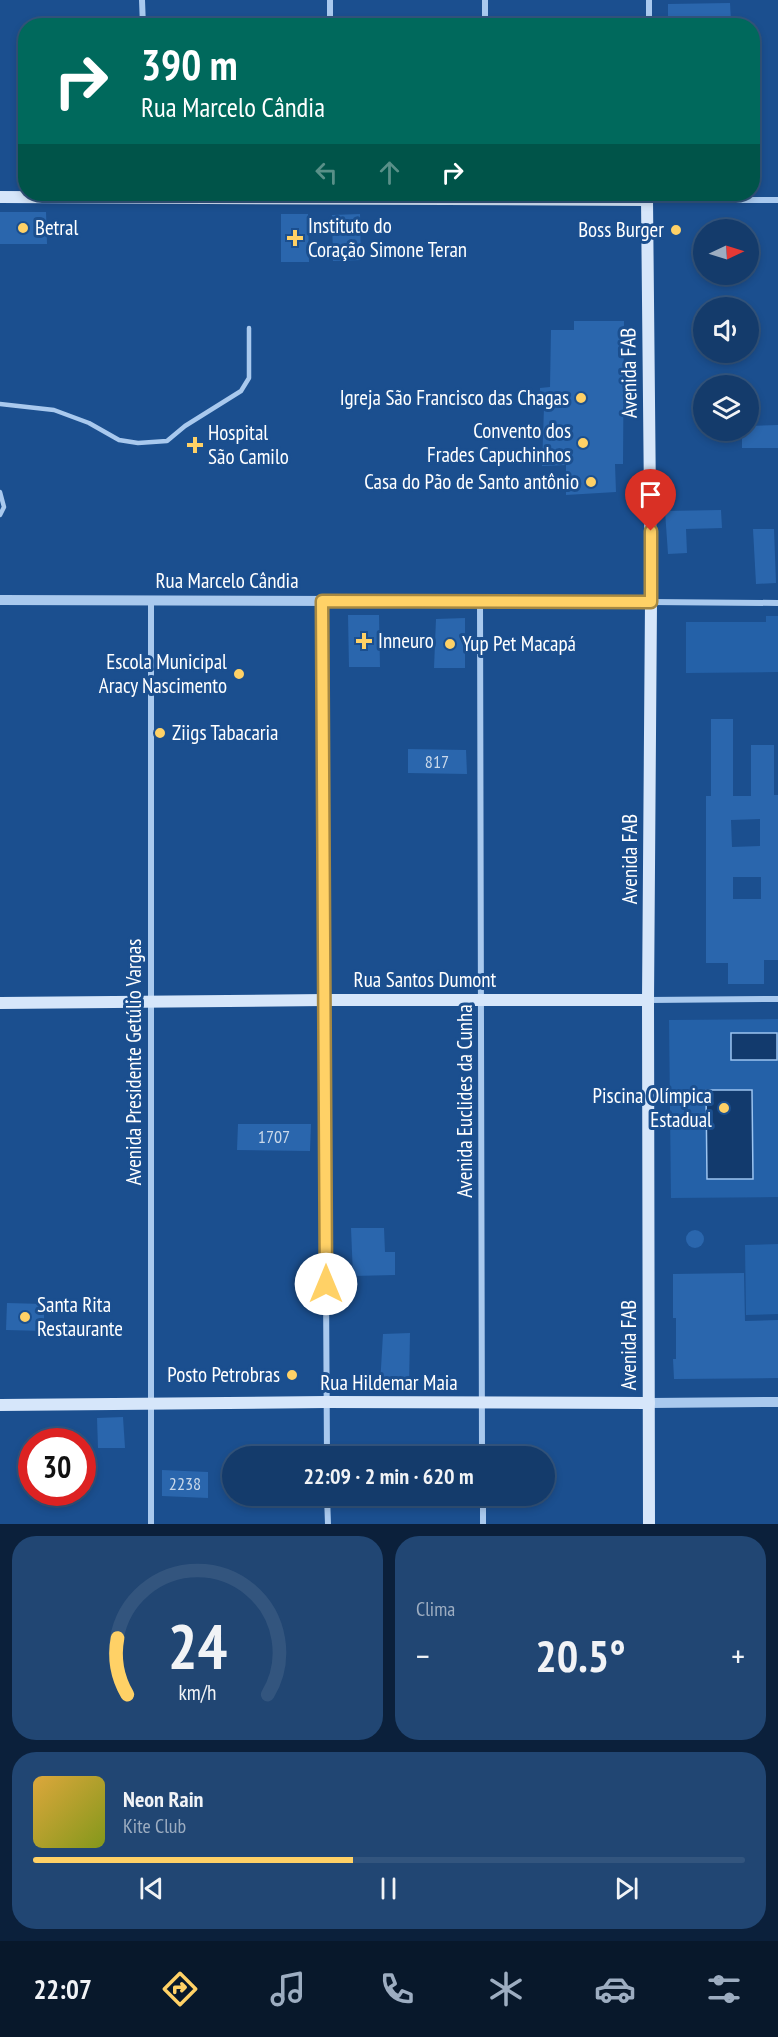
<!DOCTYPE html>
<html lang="pt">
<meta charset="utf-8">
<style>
body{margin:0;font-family:"PT Sans Narrow",sans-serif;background:#214673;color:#f1f3f6;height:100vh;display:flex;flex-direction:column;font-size:22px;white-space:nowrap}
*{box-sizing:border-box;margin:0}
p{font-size:20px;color:#9dadc1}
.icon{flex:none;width:33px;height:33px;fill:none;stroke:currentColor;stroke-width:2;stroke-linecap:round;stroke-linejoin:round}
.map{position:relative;height:1524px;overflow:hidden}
.drawer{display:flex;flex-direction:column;gap:12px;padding:12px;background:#0b203b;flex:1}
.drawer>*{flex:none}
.guide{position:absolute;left:18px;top:18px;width:742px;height:183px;border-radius:24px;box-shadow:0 3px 9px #0003,0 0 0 2px #33557e;background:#00695c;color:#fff;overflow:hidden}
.needle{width:39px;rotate:86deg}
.tools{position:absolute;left:693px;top:219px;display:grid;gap:12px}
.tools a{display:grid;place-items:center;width:66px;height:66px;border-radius:50%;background:#143b6b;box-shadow:0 3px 9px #0003,0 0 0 2px #33557e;font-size:30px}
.speed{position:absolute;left:18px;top:1428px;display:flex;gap:12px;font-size:30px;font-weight:700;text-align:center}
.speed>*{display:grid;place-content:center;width:78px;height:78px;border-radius:50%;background:#143b6b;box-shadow:0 3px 9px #0003,0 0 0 2px #33557e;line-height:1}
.speed .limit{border:9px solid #d22;background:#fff;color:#111}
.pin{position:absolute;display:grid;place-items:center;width:51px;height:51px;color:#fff;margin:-62px -26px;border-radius:50% 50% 50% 0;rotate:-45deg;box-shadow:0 0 6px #0007}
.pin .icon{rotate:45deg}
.me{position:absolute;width:66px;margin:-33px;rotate:0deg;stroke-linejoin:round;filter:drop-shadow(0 0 4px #0008)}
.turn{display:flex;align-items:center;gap:21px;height:126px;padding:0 24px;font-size:27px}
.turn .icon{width:78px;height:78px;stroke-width:2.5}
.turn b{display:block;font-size:42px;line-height:51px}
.lanes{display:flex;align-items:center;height:57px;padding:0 24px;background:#0003;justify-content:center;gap:30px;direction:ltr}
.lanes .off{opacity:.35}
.big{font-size:45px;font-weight:700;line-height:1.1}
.drawer .card{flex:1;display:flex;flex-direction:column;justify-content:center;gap:9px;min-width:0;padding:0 21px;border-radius:24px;background:#214673}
.drawer .dial{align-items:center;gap:0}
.dial svg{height:156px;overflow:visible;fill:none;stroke:#33557e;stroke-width:7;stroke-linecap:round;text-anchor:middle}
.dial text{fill:#f1f3f6;stroke:none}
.song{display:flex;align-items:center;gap:18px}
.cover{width:72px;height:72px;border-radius:9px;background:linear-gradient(135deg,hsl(40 70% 55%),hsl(70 70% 35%))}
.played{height:6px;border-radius:3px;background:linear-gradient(90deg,#ffd166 45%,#33557e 45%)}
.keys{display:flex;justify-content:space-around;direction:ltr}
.heat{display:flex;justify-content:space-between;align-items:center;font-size:33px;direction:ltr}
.drawer .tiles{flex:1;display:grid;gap:12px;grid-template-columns:1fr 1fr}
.card:last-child{grid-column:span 2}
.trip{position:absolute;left:222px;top:1446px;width:333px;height:60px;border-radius:30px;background:#143b6b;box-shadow:0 3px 9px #0003,0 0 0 2px #33557e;font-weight:700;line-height:60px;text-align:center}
.dock{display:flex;height:96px;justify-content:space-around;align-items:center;background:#08182b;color:#9dadc1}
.dock .icon{width:42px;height:42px}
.dock .active{color:#ffd166}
.dock b{font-size:27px;color:#f1f3f6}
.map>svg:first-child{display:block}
</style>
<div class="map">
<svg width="778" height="1524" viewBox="0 0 778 1524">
<rect width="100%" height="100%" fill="#1b4f8f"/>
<g fill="#2461a8">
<polygon points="766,616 778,616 778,672 686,673 686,622 766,622"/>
<polygon points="778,1019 778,1197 671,1198 669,1020"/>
<polygon points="778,1244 778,1314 746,1315 745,1245"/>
</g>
<g fill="#123a6d" stroke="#9cc4f0" stroke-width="1.5">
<rect x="731" y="1033" width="46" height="27"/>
<polygon points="706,1090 752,1090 753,1179 707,1179"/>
</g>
<g fill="#2a66ad" fill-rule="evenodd">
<polygon points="730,3 731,21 668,21 668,4"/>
<polygon points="0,212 46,212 47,244 0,244"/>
<polygon points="281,214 308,214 309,262 281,262"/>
<polygon points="360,214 361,260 333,261 332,215"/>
<polygon points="574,321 624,321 623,464 615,464 616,492 566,495 566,465 542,466 544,407 540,407 540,388 550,387 551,330 574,330"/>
<polygon points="778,425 778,448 742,448 742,430 748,430 748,426"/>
<polygon points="721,510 722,528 686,529 687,553 668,554 665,511"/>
<polygon points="753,529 774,529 776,583 756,584"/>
<polygon points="348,615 379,615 380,667 349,667"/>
<polygon points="465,618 465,668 434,668 436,619"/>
<path d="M711,719H733V796H751V745H774V795H778V960H764V984H728V963H706V796H711ZM760,819V846L732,847L731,820ZM733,877H761V899H733Z"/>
<polygon points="408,749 466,750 467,774 408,773"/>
<polygon points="238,1124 311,1124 310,1151 237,1150"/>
<polygon points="351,1228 384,1228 385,1252 395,1252 395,1275 353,1276"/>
<circle cx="695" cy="1239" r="9"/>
<polygon points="744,1273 745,1321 778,1320 778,1378 674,1379 673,1359 676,1359 676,1318 673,1318 673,1274"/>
<polygon points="7,1303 44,1304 44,1331 6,1330"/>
<polygon points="410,1333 409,1386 380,1385 383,1334"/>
<polygon points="123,1417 125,1448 98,1448 97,1418"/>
<polygon points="162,1470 208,1472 208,1498 162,1496"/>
</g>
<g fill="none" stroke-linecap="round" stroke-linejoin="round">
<g stroke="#a9c9ee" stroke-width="4.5">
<polyline points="0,404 54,410 89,423 119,440 138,443 167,441 185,426 241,391 249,378 249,328"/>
<polyline points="0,492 4,507 0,515"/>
</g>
<g stroke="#a9c9ee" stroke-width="6">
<polyline points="142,0 143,26"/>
<polyline points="485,0 485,26"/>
<polyline points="330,26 330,0"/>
<polyline points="649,26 649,0"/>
<polyline points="647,194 647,200 778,200"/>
<polyline points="322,601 327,1456"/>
<polyline points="480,602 482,1456"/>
<polyline points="651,602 778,603"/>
<polyline points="648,1000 778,999"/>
<polyline points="327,1496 328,1524"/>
<polyline points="483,1496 483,1524"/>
<polyline points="151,1524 151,601"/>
</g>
<g stroke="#a9c9ee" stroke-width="10">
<polyline points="0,600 651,602"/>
<polyline points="649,1403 778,1402"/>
</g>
<g stroke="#d6e6fa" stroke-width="12">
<polyline points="0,197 647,200 651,602 648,1000 649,1524"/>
<polyline points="0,1003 324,1000 648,1000"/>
<polyline points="0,1405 326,1402 649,1403"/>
</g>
</g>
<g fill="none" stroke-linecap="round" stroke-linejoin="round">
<defs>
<polyline id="route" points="326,1284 322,601 651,602 651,531"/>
</defs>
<use href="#route" stroke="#a68842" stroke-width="15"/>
<use href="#route" stroke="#ffd166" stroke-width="10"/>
</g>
<g fill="#ffd166" stroke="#1b4f8f" stroke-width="2">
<circle cx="23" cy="228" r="6"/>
<circle cx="676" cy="230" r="6"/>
<path d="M292 229h6v6h6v6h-6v6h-6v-6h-6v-6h6z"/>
<circle cx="581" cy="398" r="6"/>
<circle cx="583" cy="443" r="6"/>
<path d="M192 436h6v6h6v6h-6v6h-6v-6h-6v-6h6z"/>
<circle cx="591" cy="482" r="6"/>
<path d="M361 632h6v6h6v6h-6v6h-6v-6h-6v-6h6z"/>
<circle cx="450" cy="644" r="6"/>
<circle cx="239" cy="674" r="6"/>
<circle cx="160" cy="733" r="6"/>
<circle cx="724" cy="1108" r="6"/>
<circle cx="25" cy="1317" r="6"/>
<circle cx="292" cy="1375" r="6"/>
</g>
<g text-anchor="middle" stroke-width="6" stroke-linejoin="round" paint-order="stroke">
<g font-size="18" fill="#cad9ea">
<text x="437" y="768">817</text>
<text x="274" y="1143">1707</text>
<text x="185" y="1490">2238</text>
</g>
<g font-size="21" fill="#fff" stroke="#1b4f8f" text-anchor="start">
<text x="308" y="233">Instituto do<tspan x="308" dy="24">Coração Simone Teran</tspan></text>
<text x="35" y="235">Betral</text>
<text x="664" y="237" text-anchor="end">Boss Burger</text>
<text x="569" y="405" text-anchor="end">Igreja São Francisco das Chagas</text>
<text x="571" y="438" text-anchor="end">Convento dos<tspan x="571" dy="24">Frades Capuchinhos</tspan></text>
<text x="208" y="440">Hospital<tspan x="208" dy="24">São Camilo</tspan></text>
<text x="579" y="489" text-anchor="end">Casa do Pão de Santo antônio</text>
<text x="378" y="648">Inneuro</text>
<text x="462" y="651">Yup Pet Macapá</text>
<text x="227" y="669" text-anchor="end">Escola Municipal<tspan x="227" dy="24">Aracy Nascimento</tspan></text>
<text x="172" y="740">Ziigs Tabacaria</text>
<text x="712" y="1103" text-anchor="end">Piscina Olímpica<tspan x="712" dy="24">Estadual</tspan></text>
<text x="37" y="1312">Santa Rita<tspan x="37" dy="24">Restaurante</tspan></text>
<text x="280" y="1382" text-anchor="end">Posto Petrobras</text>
</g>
<g font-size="21" fill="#fff" stroke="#1b4f8f">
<text transform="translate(629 373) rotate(-91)" y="7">Avenida FAB</text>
<text x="227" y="588">Rua Marcelo Cândia</text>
<text transform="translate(630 859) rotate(-90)" y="7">Avenida FAB</text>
<text x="425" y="987">Rua Santos Dumont</text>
<text transform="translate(134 1062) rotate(-90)" y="7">Avenida Presidente Getúlio Vargas</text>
<text transform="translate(465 1101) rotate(-90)" y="7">Avenida Euclides da Cunha</text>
<text transform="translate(629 1345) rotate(-90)" y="7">Avenida FAB</text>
<text x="389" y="1390">Rua Hildemar Maia</text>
</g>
</g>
</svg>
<div class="tools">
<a><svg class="needle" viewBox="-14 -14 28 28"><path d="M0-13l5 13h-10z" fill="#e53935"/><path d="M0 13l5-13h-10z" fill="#9dadc1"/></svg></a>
<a><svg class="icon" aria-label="sound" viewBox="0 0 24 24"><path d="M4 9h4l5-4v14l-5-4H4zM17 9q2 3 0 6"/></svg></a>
<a><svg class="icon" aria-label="layers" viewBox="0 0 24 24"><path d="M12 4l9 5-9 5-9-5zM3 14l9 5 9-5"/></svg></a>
</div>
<div class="speed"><div class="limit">30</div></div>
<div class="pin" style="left:651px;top:531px;background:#d93025"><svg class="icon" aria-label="arrive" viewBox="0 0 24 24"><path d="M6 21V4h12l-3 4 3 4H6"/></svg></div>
<svg class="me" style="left:326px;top:1284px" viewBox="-20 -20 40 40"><circle r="19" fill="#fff"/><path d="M0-13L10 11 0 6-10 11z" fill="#ffd166"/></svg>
<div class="trip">22:09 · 2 min · 620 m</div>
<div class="guide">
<div class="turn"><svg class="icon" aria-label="right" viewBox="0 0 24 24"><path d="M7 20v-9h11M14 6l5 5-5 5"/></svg><div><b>390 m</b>Rua Marcelo Cândia</div></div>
<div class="lanes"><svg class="icon off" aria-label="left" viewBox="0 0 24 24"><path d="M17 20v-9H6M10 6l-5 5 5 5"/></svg><svg class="icon off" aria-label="ahead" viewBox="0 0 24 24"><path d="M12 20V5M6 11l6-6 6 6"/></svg><svg class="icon" aria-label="right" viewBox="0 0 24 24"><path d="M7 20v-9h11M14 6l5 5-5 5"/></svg></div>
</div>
</div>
<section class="drawer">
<div class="tiles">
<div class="card dial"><svg viewBox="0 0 100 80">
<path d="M14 69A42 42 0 1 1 86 69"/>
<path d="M14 69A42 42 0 0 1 9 40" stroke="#ffd166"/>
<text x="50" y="56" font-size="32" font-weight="700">24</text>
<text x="50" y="72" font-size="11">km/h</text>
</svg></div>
<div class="card"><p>Clima</p>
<div class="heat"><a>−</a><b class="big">20.5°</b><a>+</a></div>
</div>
<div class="card">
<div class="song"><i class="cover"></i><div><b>Neon Rain</b><p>Kite Club</p></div></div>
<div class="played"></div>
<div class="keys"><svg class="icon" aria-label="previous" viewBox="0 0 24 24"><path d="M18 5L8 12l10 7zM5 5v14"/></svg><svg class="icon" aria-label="pause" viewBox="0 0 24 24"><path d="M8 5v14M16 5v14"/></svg><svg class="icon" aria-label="next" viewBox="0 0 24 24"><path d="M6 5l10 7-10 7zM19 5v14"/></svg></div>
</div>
</div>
</section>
<nav class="dock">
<b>22:07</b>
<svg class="icon active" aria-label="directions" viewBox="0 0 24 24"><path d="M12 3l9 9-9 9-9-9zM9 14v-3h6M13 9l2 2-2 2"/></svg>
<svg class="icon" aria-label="music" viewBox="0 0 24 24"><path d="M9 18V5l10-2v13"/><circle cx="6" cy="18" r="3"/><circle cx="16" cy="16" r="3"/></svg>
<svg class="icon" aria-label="phone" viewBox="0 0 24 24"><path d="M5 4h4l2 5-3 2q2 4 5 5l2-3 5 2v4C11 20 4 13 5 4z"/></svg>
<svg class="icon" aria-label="climate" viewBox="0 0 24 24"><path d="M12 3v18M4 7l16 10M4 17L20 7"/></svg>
<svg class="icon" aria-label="car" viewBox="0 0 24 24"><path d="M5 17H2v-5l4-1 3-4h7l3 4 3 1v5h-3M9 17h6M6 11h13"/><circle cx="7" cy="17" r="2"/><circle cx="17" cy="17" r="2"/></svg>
<svg class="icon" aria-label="filters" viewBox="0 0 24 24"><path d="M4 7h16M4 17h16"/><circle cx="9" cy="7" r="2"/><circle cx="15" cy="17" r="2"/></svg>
</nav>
